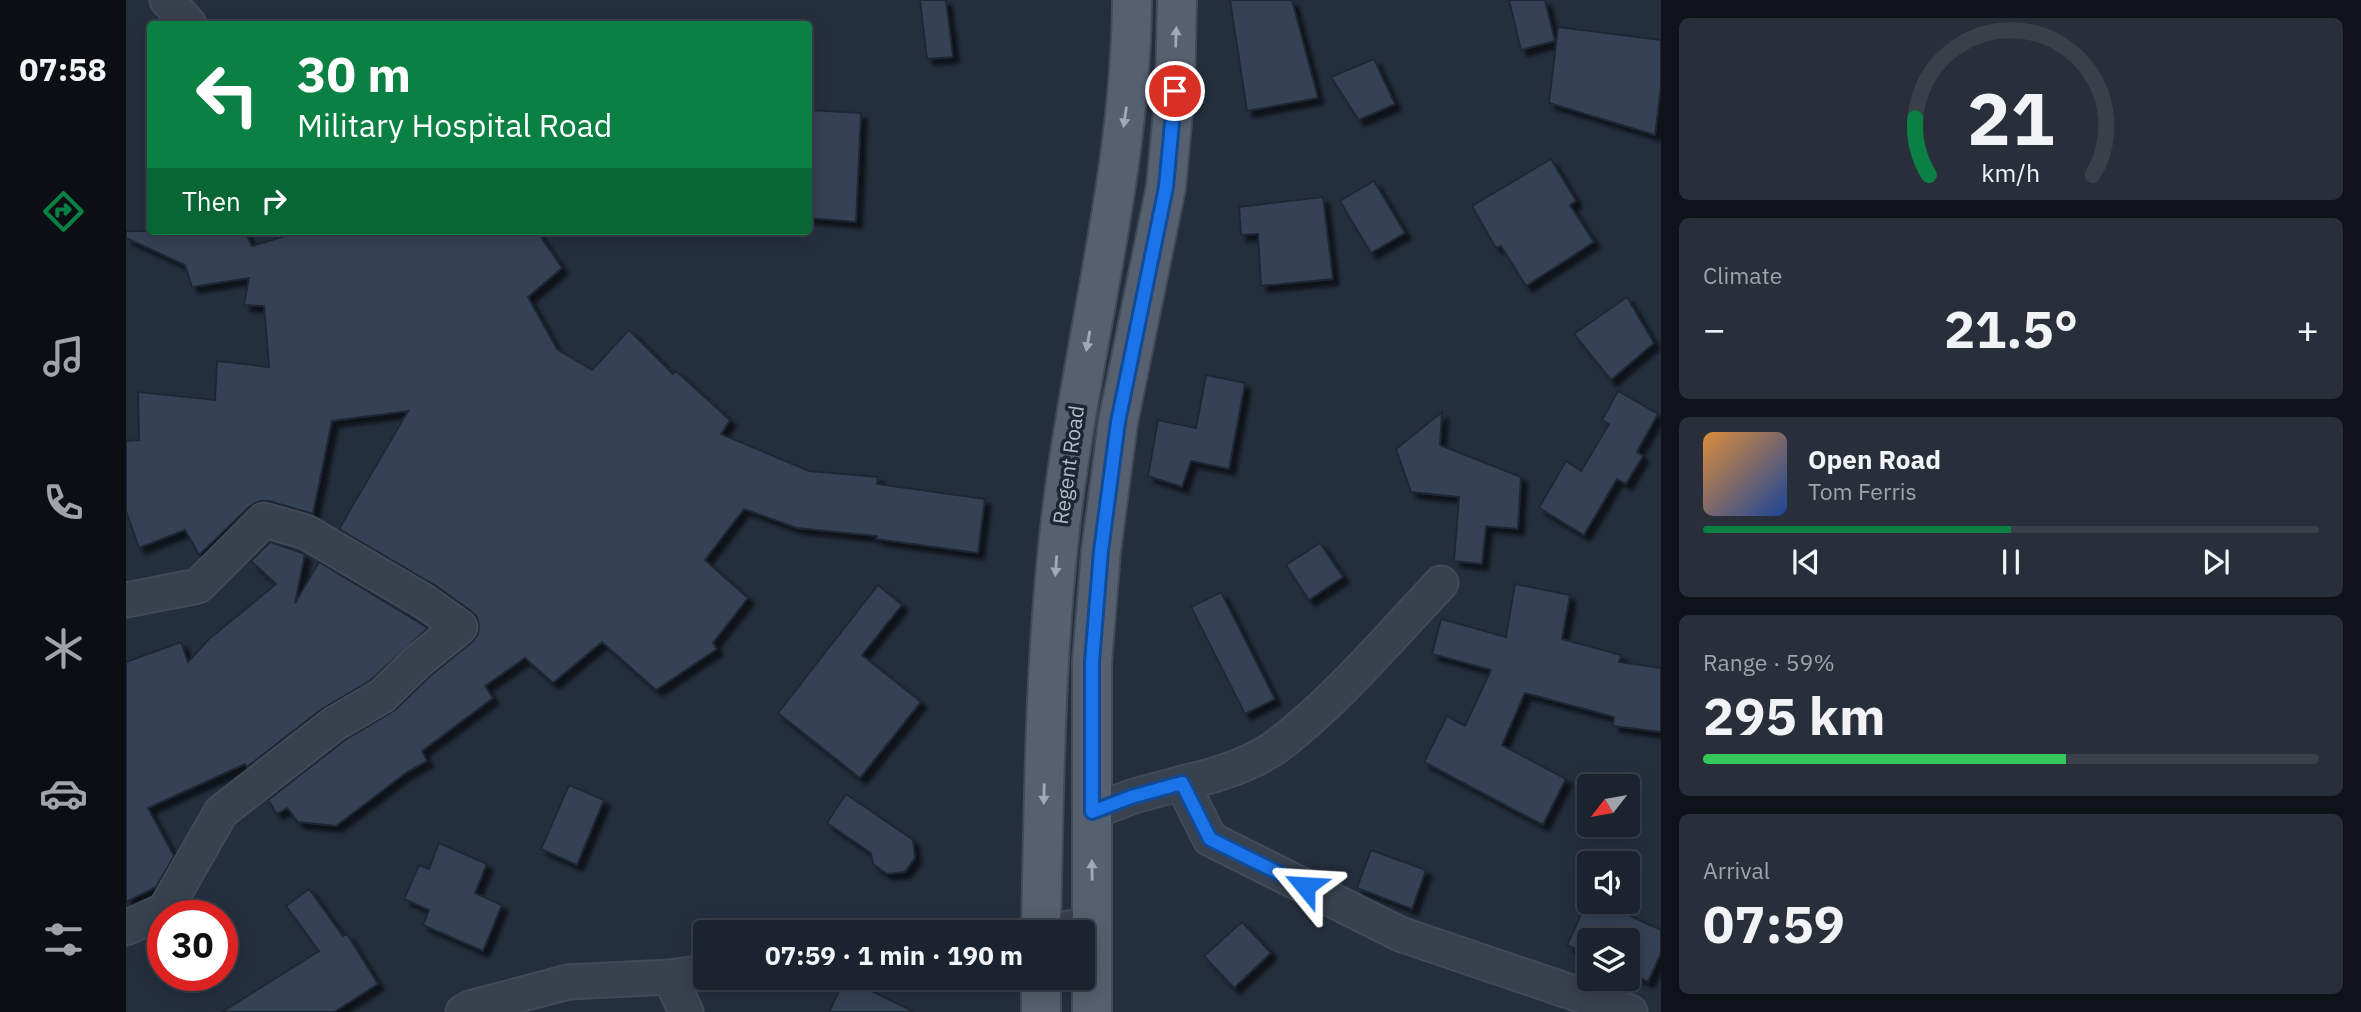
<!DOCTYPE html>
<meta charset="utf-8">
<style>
body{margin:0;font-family:"IBM Plex Sans",sans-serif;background:#282f3a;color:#f1f3f6;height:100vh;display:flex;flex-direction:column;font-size:26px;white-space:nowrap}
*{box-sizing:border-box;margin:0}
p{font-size:23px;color:#a0a4aa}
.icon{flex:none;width:38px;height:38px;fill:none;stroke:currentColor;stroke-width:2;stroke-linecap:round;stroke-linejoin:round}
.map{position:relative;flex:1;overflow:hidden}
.side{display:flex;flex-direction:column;gap:18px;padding:18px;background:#0f1319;width:700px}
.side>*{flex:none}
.hud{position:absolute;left:21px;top:21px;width:665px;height:214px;border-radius:7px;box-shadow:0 4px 18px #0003,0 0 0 2px #39404a;background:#0b8043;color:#fff;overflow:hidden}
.needle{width:46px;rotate:239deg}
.fabs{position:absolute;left:1451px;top:774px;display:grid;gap:14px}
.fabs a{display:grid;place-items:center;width:63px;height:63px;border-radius:7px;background:#1b232e;box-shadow:0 4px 18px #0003,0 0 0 2px #39404a;font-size:35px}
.speed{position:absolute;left:21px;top:900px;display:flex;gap:14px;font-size:35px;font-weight:700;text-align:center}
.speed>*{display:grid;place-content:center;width:91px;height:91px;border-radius:50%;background:#1b232e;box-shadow:0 4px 18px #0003,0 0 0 2px #39404a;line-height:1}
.speed .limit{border:10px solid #d22;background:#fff;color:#111}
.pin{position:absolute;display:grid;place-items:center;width:60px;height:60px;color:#fff;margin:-30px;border:4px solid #fff;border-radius:50%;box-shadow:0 2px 7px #0007}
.me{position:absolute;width:77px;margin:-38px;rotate:297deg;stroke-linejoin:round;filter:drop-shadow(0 0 5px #0008)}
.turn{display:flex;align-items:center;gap:24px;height:147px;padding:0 35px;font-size:32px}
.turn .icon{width:91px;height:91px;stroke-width:2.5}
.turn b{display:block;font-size:49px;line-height:60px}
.then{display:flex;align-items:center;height:66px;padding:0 35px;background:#0003;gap:14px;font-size:26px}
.big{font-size:52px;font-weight:700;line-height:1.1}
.side .widget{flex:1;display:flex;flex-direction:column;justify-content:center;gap:10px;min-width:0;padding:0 24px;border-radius:10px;background:#282f3a}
.side .dial{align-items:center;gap:0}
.dial svg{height:182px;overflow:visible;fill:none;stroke:#39404a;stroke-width:7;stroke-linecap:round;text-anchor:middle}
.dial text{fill:#f1f3f6;stroke:none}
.song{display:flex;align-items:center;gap:21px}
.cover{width:84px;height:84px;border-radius:10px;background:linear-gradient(135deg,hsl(30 70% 55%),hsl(220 70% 35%))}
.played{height:7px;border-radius:4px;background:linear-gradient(90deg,#0b8043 50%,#39404a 50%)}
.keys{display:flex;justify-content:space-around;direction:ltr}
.heat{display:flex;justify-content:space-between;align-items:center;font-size:38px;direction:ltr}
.charge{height:10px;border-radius:5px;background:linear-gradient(90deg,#34c759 59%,#39404a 0)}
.trip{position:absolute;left:567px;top:920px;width:402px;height:70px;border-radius:7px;background:#1b232e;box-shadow:0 4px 18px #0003,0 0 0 2px #39404a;font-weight:700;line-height:70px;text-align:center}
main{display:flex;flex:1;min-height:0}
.menu{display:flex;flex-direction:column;width:126px;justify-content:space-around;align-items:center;background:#0b0e12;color:#a0a4aa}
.menu .icon{width:49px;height:49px}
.menu .active{color:#0b8043}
.menu b{font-size:32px;color:#f1f3f6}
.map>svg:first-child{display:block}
</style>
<main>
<nav class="menu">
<b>07:58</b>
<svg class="icon active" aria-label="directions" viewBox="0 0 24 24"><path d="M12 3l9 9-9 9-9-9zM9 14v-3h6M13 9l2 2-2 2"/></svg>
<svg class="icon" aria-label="music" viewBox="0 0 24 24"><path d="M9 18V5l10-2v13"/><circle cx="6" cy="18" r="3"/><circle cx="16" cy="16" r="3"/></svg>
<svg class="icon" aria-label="phone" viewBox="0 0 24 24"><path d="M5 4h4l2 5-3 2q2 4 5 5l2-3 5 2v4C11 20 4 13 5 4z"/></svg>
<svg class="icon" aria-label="climate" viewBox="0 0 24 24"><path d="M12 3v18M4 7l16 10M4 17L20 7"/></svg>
<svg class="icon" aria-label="car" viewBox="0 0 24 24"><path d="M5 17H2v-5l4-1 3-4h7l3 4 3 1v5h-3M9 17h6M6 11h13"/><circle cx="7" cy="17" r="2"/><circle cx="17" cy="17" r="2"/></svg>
<svg class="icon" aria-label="filters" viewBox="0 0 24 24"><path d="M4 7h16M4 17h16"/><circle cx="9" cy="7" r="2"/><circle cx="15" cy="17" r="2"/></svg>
</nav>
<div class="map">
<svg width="1535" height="1012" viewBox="0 0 1535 1012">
<defs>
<filter id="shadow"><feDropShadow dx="6" dy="6" stdDeviation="2" flood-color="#0009"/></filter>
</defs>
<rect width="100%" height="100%" fill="#242f3e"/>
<g fill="#364354" stroke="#1f2835" stroke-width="2" filter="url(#shadow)">
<polygon points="794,0 820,0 827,57 801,59"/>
<polygon points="1104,0 1166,0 1192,98 1121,111"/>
<polygon points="1383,0 1419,0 1429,41 1395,50"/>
<polygon points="1432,27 1535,40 1535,86 1529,135 1423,103"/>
<polygon points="1248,59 1269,104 1233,120 1205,77"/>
<polygon points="682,110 735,113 730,222 682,218"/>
<polygon points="1425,159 1450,201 1444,205 1468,242 1400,286 1375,246 1370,248 1346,206"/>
<polygon points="1248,181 1279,233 1245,253 1214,201"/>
<polygon points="1197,197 1207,279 1135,286 1132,234 1115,235 1113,207"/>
<polygon points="0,231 119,231 126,246 175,231 411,231 436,268 402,297 431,349 466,370 503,330 547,374 550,371 604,420 595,434 683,471 752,477 751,484 859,499 852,553 750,539 751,536 671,528 618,509 579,560 622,598 587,643 591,649 530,690 476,642 427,683 399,658 359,686 367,698 296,751 301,761 281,772 210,826 172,822 161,808 151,814 142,800 219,740 269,710 305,675 346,642 352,634 353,626 351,617 345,611 310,586 213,529 282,411 206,421 187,514 143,501 134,501 124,506 73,555 59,530 13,548 0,511 0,441 13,440 12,392 89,400 91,361 143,367 138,306 118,305 123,278 66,287 59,265 0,238"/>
<polygon points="1501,297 1528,343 1485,380 1448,334"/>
<polygon points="1080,375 1119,383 1103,469 1065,461 1056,487 1022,476 1032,420 1070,428"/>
<polygon points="1492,391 1532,414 1511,452 1517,456 1500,484 1491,479 1458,535 1413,508 1440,461 1455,471 1483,424 1476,420"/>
<polygon points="1316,412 1314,445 1395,477 1392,529 1360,526 1356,564 1328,561 1333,497 1285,492 1270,449"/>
<polygon points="144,542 179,554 169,603 193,562 302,628 244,681 196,709 121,767 119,764 22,808 48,856 30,887 0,902 0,662 55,642 62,662 83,639 150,584 125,561"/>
<polygon points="1194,543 1217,577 1183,600 1160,565"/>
<polygon points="1389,584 1444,595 1436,639 1495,655 1493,662 1535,668 1535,732 1487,726 1488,717 1399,693 1376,745 1440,779 1417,825 1298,762 1321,716 1339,726 1365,670 1306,654 1315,619 1380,637"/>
<polygon points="752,585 776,605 736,655 795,702 734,778 652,713"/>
<polygon points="1095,592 1149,699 1119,714 1065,607"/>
<polygon points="443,785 478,800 451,865 415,849"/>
<polygon points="720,794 787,840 789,858 779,872 761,874 747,864 745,853 701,823"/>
<polygon points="313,843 361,864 349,893 376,905 357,951 297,925 303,910 278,899 293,865 303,869"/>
<polygon points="1245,850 1300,870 1286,909 1231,888"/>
<polygon points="183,889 217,936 221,934 252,984 208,1012 96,1012 193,951 160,906"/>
<polygon points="1463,897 1463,901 1472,901 1535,930 1535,953 1522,982 1502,972 1502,940 1463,940 1463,955 1441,945"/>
<polygon points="1116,922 1145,953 1108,988 1078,956"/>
<polygon points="719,978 789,1012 703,1012"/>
</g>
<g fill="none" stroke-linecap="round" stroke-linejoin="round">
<defs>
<g id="street">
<polyline points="41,0 63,24"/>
<polyline points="0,600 72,586 138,520 180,532 299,602 334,627 292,661 256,696 208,724 95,812 39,910 0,928"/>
<path d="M1056,783C1089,776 1123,766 1151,746C1209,702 1265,636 1315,583"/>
<polyline points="966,812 1005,797 1056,783 1084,839 1274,934 1504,1012"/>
<polyline points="924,933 967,922"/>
<polyline points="544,977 560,1012"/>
<polyline points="337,1012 344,1008 442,982 544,977 579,972"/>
</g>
<g id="primary">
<path d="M915,933C918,785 919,635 939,488C961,326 1005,164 1006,0"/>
<polyline points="915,978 915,1012"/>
<polyline points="966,1012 966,662 975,551 992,422 1040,187 1049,91 1051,0"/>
</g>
</defs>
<use href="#street" stroke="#414a57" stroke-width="37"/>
<use href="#primary" stroke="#414a57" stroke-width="42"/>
<use href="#street" stroke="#38414e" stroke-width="33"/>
<use href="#primary" stroke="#56606e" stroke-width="38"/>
</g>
<defs><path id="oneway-solid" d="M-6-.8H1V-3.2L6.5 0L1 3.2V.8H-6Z" transform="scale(1.75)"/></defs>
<g fill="#a1aab7">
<use href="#oneway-solid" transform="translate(1050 37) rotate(-88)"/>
<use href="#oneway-solid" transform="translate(999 117) rotate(98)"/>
<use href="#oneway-solid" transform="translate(962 341) rotate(100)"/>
<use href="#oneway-solid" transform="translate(930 566) rotate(94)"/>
<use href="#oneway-solid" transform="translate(918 794) rotate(91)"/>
<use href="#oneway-solid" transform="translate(966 870) rotate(-91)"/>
</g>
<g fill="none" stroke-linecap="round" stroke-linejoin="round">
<defs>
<polyline id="route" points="1049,91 1040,187 992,422 975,551 966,662 966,812 1005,797 1056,783 1084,839 1179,886"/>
</defs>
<use href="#route" stroke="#114b97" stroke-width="18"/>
<use href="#route" stroke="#1a73e8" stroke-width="12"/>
</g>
<g text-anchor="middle" stroke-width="7" stroke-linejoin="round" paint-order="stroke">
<g font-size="21" fill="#b4bcc9" stroke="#1d2633">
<text transform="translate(943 465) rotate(-82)" y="7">Regent Road</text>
</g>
</g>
</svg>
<div class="fabs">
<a><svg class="needle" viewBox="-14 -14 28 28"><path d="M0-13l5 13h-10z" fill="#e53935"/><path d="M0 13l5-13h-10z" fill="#a0a4aa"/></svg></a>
<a><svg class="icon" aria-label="sound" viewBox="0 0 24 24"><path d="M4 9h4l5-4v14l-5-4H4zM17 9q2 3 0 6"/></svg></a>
<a><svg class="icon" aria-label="layers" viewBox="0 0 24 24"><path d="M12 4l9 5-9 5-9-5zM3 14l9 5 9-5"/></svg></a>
</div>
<div class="speed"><div class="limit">30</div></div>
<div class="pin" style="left:1049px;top:91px;background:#d93025"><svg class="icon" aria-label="arrive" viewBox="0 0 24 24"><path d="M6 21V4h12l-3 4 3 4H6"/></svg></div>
<svg class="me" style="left:1179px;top:886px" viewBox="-20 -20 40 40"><path d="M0-17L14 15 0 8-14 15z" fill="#1a73e8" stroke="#fff" stroke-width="4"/></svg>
<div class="trip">07:59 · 1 min · 190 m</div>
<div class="hud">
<div class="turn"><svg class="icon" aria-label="left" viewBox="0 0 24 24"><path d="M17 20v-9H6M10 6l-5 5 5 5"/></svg><div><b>30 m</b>Military Hospital Road</div></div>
<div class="then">Then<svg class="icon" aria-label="right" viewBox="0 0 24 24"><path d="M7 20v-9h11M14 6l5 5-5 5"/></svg></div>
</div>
</div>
<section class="side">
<div class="widget dial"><svg viewBox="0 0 100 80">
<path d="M14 69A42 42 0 1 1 86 69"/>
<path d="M14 69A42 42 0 0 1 8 44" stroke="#0b8043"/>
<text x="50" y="56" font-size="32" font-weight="700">21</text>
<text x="50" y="72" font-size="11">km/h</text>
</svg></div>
<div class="widget"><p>Climate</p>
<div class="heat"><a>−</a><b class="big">21.5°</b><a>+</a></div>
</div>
<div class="widget">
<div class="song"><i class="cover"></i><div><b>Open Road</b><p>Tom Ferris</p></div></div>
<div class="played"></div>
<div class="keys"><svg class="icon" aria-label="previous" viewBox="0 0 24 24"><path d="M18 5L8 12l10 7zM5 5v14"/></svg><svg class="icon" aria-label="pause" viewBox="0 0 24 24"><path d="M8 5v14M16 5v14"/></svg><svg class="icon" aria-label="next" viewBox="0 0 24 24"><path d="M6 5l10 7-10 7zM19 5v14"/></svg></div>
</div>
<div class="widget"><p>Range · 59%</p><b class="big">295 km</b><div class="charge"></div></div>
<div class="widget"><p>Arrival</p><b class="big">07:59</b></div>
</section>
</main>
